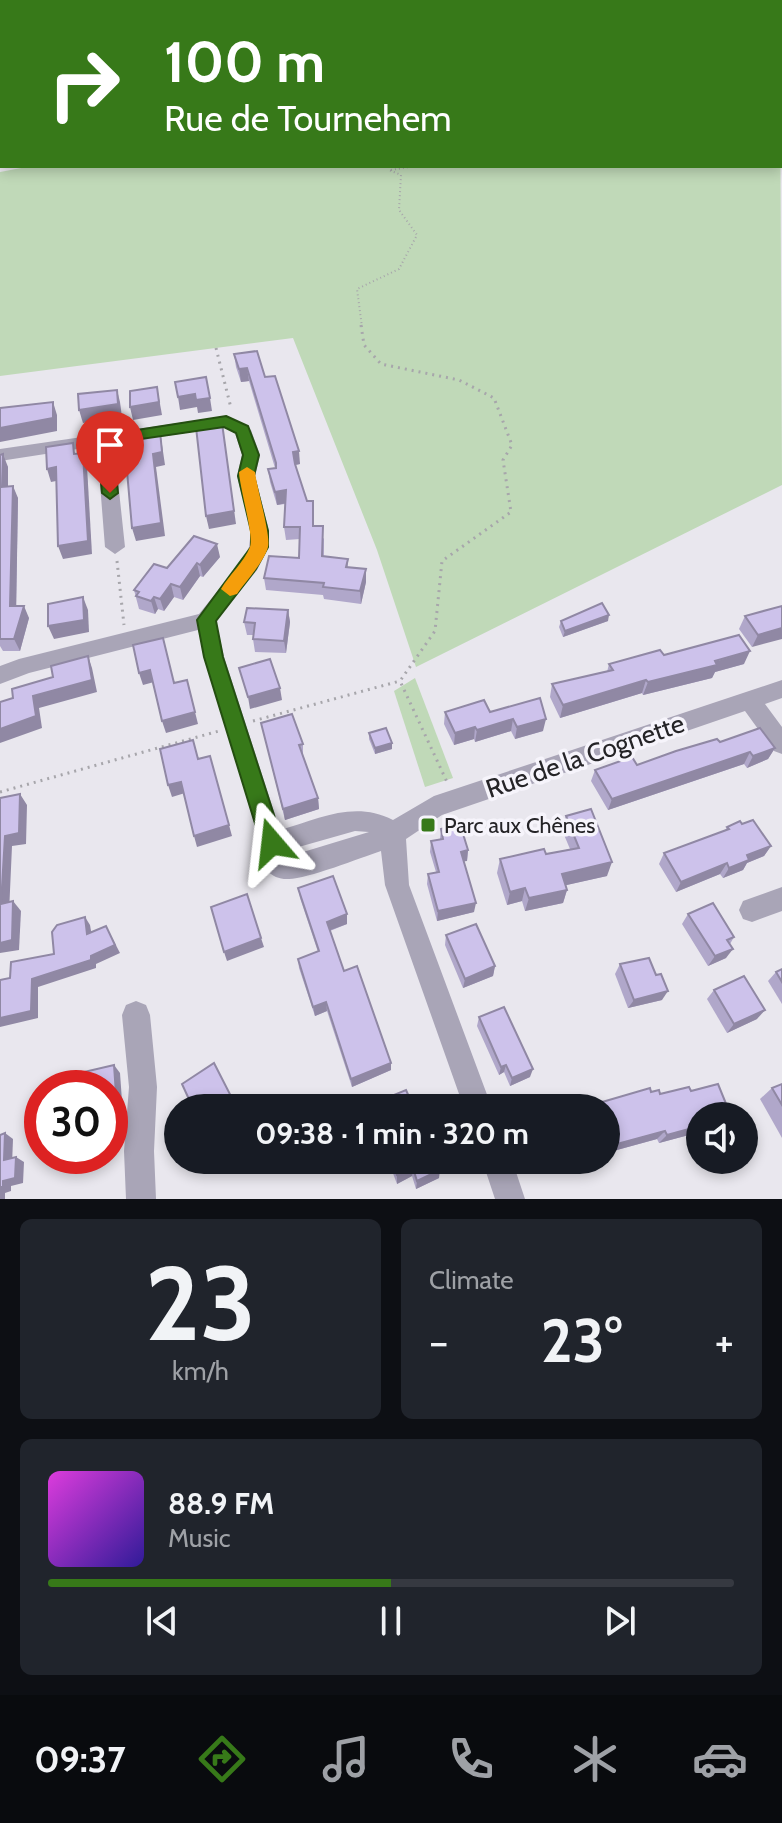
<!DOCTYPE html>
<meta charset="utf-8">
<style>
body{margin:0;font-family:Cabin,sans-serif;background:#20242c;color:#f1f3f6;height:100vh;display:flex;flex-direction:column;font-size:30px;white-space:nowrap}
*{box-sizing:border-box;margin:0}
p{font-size:26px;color:#9ea1a6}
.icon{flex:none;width:44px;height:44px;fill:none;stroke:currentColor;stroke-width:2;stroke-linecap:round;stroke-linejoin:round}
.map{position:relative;height:1199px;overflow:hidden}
.details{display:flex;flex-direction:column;gap:20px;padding:20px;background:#0d0f14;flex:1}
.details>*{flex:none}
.guide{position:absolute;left:0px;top:0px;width:782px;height:168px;box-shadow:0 4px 12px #0003;background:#377919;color:#fff;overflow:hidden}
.controls{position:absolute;left:686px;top:1102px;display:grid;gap:16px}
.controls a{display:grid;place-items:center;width:72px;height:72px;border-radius:50%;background:#171b24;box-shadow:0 4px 12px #0003;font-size:40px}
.speed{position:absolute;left:24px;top:1070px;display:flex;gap:16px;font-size:40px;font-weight:700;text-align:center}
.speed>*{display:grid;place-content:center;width:104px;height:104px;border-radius:50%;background:#171b24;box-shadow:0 4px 12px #0003;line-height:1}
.speed .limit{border:12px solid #d22;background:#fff;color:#111}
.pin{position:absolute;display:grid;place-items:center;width:68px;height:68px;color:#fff;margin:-82px -34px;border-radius:50% 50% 50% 0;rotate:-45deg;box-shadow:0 0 8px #0007}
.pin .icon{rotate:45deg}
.me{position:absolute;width:88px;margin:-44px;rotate:343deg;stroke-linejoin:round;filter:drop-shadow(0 0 6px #0008)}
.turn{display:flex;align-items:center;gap:28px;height:168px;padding:0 32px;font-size:36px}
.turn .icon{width:104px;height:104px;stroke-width:2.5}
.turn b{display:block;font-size:56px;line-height:68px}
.big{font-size:60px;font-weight:800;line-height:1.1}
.details .tile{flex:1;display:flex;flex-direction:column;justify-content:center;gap:12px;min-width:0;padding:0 28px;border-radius:12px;background:#20242c}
.details .dial{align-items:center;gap:0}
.dial b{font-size:104px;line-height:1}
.song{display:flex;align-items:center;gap:24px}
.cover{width:96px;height:96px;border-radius:12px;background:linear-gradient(135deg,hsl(300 70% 55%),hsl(250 70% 35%))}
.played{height:8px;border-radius:4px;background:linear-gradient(90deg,#377919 50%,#363941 50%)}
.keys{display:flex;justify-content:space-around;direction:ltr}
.heat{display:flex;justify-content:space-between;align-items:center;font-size:44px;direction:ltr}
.details .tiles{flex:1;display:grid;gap:20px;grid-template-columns:1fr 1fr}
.tile:last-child{grid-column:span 2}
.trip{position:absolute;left:164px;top:1094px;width:456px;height:80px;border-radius:40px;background:#171b24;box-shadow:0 4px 12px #0003;font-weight:800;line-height:80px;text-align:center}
.dock{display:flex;height:128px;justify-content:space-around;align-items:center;background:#090b0e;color:#9ea1a6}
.dock .icon{width:56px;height:56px}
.dock .active{color:#377919}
.dock b{font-size:36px;color:#f1f3f6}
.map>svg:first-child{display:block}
</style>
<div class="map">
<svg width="782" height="1199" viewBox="0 0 782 1199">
<rect width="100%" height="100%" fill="#e9e7ee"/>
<g fill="#c0d9b8">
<polygon points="15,0 782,0 782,9 780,2 5,2"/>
<polygon points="780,65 782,485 416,667 377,550 293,338 0,376 0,172 32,166 780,166"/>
<polygon points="415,678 453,778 425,787 394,691"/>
</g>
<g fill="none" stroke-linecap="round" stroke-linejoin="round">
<g stroke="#a7a6ab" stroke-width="2" stroke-dasharray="1 3" stroke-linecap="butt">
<polyline points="391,170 415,166"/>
<polyline points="362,327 357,289 399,269 417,235 399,210 401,175 389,170"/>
</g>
<g stroke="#a7a6ab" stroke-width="3" stroke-dasharray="2 5" stroke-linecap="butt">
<polyline points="361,325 364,345 381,364 459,380 494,398 512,445 503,460 511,512 442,561 435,631 400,681 447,782"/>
<polyline points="216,348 231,408"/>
<polyline points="117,561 124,625"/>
<polyline points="253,721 400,681"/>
<polyline points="0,792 219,731"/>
</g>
<g fill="#a9a5b7" fill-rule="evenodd">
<path d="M226,416L251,430L260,455L255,476L269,531V547L257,570L216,621L224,657L280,830C319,819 354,800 393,820L434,796L782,680V698L765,704L782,727V754L774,751L745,711L442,815L406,839L409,885L492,1108H464L385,885L381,851C360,858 307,879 289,879C271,880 262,867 256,853L260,843L198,630L29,673L0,684V666L19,659L199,614L242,561L249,547L251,531L237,476L242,455L235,433L224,427L114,444L125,547L115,554L105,547L97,446L0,461V449ZM355,831L369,832L290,856L281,852Z"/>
<polygon points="782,887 782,911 752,922 743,919 739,910 743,901"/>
<polygon points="136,1001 146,1005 150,1015 157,1087 154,1151 156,1199 126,1199 124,1151 129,1087 122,1015 126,1005"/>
<polygon points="482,1160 512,1160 525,1199 495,1199"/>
</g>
<g fill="#6c6384" fill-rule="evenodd">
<polygon points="699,0 711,0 698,2"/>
<polygon points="742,0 760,0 762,2 744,2"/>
<rect x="780" y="2" width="2" height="8"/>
<rect x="780" y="25" width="2" height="8"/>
<polygon points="780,57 782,58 782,66 780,65"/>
<rect x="0" y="157" width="2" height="8"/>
</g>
</g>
<g fill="#b0a7ca">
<polygon points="234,354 265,377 300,464 295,465 307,501 314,514 314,526 324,539 324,556 348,559 348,567 366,582 361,604 324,599 323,595 266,590 264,578 299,558 300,539 286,540 284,527 285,504 277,505 270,482 268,469 275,468 249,381 241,382 236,367"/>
<polygon points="0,455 8,467 8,486 18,498 16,606 29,618 20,651 3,651 0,646"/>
<polygon points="220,557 203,577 200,576 183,600 174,597 164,611 158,609 155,614 139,609 134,590 167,568"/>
<polygon points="782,606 752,647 739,629 745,616"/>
<polygon points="288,610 290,622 286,653 255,652 253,639 253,635 247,635 244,622"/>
<polygon points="561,621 608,621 563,637 559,627"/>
<polygon points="664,655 744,664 715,672 712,678 643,695 642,693 560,718 550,697 552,684 607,672 609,664"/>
<polygon points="540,698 543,731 515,739 511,731 475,742 474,739 454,745 444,724 445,712 490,712"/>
<polygon points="261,723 303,744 303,756 318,798 319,809 285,820"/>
<polygon points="369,733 392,749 375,754 369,739"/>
<polygon points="720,742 775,748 768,759 747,768 744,764 608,810 591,781 595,770 637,765"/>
<polygon points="566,816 607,876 566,885 567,890 563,903 525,911 522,901 507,905 497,873 500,859 546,854 570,849 562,830"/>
<polygon points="742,824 771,846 764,856 747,863 743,870 723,878 720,874 676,892 659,864 664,853 725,831 727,827"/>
<polygon points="441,829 468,850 467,861 464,861 474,912 437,921 427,884 428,874 436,872 430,852 431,841 440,839"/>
<polygon points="298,888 347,924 330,931 344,971 391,1070 352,1087 327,1011 315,1016 299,968 298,959 318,952 300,898"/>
<polygon points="688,914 734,937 730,944 726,958 708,966 682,924"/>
<polygon points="446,935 495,966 493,976 463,988 445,945"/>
<polygon points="620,964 662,1000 628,1008 615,974"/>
<polygon points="782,969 782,1004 768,981 776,972"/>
<polygon points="714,990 757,1019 727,1033 707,999"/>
<polygon points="479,1017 530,1077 510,1086 504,1072 499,1075 477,1026"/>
<polygon points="782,1084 782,1138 760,1099 772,1088"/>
<polygon points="651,1092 660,1094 700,1116 700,1132 659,1143 657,1139 606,1153 606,1108 585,1107"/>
<polygon points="388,1160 436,1160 439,1178 416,1189 412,1176 397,1184"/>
</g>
<g fill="#9088a4">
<polygon points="247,368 249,381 241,382 239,369"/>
<polygon points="157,387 162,415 133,420 130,407"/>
<polygon points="117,390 120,402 122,417 83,423 79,410"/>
<polygon points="195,394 210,398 212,411 198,413 197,407 180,410 178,397"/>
<polygon points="53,402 57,415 57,431 0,442 0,428"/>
<polygon points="222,423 236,524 209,529 206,516"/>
<polygon points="160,431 165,465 156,467 165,536 136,541 132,528"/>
<polygon points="299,451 300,464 295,465 293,452"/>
<polygon points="83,453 87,466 92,554 63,559 58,546"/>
<polygon points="3,454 8,467 8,500 2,487"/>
<polygon points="56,467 61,480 51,482 47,469"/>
<polygon points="13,486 18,498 16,619 10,606"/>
<polygon points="286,490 287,503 277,505 275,492"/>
<polygon points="217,544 220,557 203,577 200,565"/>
<polygon points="197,563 200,576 183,600 180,587"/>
<polygon points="366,569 366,582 361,604 360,591"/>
<polygon points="171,584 174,597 164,611 160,599"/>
<polygon points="83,597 88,610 89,632 54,639 48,626"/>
<polygon points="154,597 158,609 155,614 151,601"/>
<polygon points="24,606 29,618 20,651 14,639"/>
<polygon points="288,610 290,622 286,653 284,641"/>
<polygon points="609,615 608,621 563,637 565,631"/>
<polygon points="782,628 782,639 752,647 758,635"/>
<polygon points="750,651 744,664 715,672 712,678 643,695 648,682"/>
<polygon points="88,656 92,668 97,692 39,708 42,728 0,743 0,729 33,696"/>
<polygon points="150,670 154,682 143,685 139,673"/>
<polygon points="187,680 198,724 166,733 162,721"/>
<polygon points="646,680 642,693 560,718 563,705"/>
<polygon points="280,688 282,700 250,709 248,697"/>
<polygon points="513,719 511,731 475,742 477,730"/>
<polygon points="546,719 543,731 515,739 517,727"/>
<polygon points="475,727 474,739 454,745 455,733"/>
<polygon points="392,743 392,749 375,754 375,748"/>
<polygon points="775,748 768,759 747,768 753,756"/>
<polygon points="750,752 744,764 608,810 612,799"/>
<polygon points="181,782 185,793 172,797 168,785"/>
<polygon points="20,794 27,805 26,844 12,846 9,913 1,904 5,836"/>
<polygon points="318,798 319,809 285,820 283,809"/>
<polygon points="229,825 232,836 197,847 194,836"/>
<polygon points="771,846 764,856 747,863 743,870 723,878 729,868 747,855"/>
<polygon points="468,850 467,861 460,862 461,852"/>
<polygon points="612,862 607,876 558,887 562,874"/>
<polygon points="727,863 720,874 676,892 681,882"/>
<polygon points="525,888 522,901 507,905 510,892"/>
<polygon points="567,890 563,903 525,911 529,898"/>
<polygon points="13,901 21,911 19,950 0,953 0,943"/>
<polygon points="476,903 474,912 437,921 438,911"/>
<polygon points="347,914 347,924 328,931 327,922"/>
<polygon points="85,917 90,925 93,942 87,934"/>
<polygon points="106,926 120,953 96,964 96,968 38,987 38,1018 0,1027 0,1018 32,979 91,956"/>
<polygon points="261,938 264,947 227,961 224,952"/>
<polygon points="733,949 726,958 708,966 715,956"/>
<polygon points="495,966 493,976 463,988 465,979"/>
<polygon points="668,991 662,1000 628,1008 634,1000"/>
<polygon points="326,1002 327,1011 315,1016 313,1007"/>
<polygon points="765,1010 757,1019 727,1033 734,1024"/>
<polygon points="391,1063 391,1070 352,1087 351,1079"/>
<polygon points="114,1065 120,1073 122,1101 111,1104 112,1111 110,1112 110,1096"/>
<polygon points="506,1065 504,1072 499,1075 501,1067"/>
<polygon points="533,1069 530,1077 510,1086 512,1078"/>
<polygon points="700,1126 700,1132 659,1143 667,1135"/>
<polygon points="665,1131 657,1139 606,1153 606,1147"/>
<polygon points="5,1133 13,1139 12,1165 4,1160"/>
<polygon points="16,1157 24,1162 23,1183 11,1186 11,1191 5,1193 5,1199 0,1199 0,1187"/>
<polygon points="413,1168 412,1176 397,1184 397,1175"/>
<polygon points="440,1170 439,1178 416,1189 417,1181"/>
</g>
<g fill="#cdc2eb" stroke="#9088a4" stroke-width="2">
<polygon points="257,351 265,377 275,376 299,451 293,452 295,464 307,501 313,501 313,526 323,526 322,556 348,559 346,567 366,569 360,591 323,587 324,583 264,578 269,556 299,558 300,527 284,527 286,490 275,492 268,469 276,468 276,463 247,368 239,369 234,354"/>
<polygon points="206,377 210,398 196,400 195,394 178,397 175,382"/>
<polygon points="157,387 159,402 130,407 130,391"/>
<polygon points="117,390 118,404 79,410 78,394"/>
<polygon points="53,402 53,418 0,428 0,408"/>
<polygon points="222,423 234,511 206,516 196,427"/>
<polygon points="160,431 162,452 153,454 161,523 132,528 125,448 134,446 133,435"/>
<polygon points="73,443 74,454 83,453 88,541 58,546 56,467 47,469 46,447"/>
<polygon points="3,454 2,487 13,486 10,606 24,606 14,639 0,639 0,455"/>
<polygon points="194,536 217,544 200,565 197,563 180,587 171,584 160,599 154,597 151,601 136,596 139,592 134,590 154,564 167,568"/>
<polygon points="83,597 84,620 48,626 48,604"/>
<polygon points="602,603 609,615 565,631 561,621"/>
<polygon points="782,606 782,628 758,635 745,616"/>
<polygon points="247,608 288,610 284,641 253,639 255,623 244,622"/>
<polygon points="739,635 750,651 715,661 717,665 648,682 646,680 563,705 552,684 613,670 609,664 660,650 664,655"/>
<polygon points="163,638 174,683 187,680 195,712 162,721 150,670 139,673 133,645"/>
<polygon points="88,656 92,680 33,696 36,716 0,729 0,702 13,698 12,689 53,677 51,666"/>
<polygon points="270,659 280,688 248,697 239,668"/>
<polygon points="540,698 546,719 517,727 513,719 477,730 475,727 455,733 445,712 484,700 490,712"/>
<polygon points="292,714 303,744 299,745 318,798 283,809 261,723"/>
<polygon points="386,728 392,743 375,748 369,733"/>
<polygon points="760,728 775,748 753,756 750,752 612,799 595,770 632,757 637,765 676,751 717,739 720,742"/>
<polygon points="193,740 198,759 210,756 229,825 194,836 181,782 168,785 160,749"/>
<polygon points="20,794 19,833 5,836 1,904 13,901 12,940 0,943 0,798"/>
<polygon points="591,809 612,862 562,874 567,890 529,898 525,888 510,892 500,859 544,849 546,854 579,848 566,816"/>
<polygon points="753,820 771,846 747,855 749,860 729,868 727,863 681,882 664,853 729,829 727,827 740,821 742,824"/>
<polygon points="460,824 468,850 461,852 476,903 438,911 428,874 439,872 431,841 443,839 441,829"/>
<polygon points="333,876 347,914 327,922 344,971 357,966 391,1063 351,1079 326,1002 313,1007 298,959 319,951 298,888"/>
<polygon points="247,894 261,938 224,952 211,907"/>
<polygon points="713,903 734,937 727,940 733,949 715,956 688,914"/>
<polygon points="85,917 87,934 106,926 115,945 91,956 91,960 32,979 31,1011 0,1018 0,980 10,978 11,962 54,954 52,932 57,925"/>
<polygon points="476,924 495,966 465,979 446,935"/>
<polygon points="649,958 656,975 661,974 668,991 634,1000 620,964"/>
<polygon points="782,969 782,982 776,972"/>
<polygon points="744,976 765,1010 734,1024 714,990"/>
<polygon points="504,1007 533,1069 512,1078 506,1065 501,1067 479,1017"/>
<polygon points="214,1063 237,1108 193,1108 182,1084"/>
<polygon points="114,1065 116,1094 110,1096 110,1088 54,1088 54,1079"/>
<polygon points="718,1084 731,1116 700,1116 700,1126 667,1135 665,1131 606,1147 606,1108 585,1107 650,1088 651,1092 659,1090 660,1094 689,1087 691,1091"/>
<polygon points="782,1084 782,1105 772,1088"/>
<polygon points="406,1090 414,1108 387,1108 384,1099"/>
<polygon points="5,1133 4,1160 16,1157 15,1178 3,1181 3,1187 0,1187 0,1135"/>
<polygon points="392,1160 436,1160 440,1170 417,1181 413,1168 397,1175"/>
</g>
<polygon fill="#377919" stroke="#244f10" stroke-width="2" points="226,416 248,426 259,455 254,476 268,531 268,547 256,569 216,621 223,657 283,843 280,850 272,853 265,850 261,843 204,657 197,620 251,547 251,531 238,476 243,455 236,433 224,427 113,443 118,493 110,499 102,493 97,439 99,436"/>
<path fill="#f59e0b" d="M247,467L255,472C257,489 271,536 268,547C264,562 246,581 237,594L230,596L221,589C229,575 244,562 250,547C254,536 240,489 239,472Z"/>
<rect fill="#377919" stroke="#f6f4fb" stroke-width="3" x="420" y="817" width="16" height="16" rx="4"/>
<g text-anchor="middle" stroke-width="7" stroke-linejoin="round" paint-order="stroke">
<g font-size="22" fill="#252427" stroke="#f6f4fb" text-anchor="start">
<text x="444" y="833">Parc aux Chênes</text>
</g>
<g font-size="26" fill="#252427" stroke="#f6f4fb">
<text transform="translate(585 756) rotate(-19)" y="9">Rue de la Cognette</text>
</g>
</g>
</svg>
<div class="controls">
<a><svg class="icon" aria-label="sound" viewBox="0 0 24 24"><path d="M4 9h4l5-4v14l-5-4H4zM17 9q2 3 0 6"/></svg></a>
</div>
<div class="speed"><div class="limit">30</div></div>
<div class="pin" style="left:110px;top:493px;background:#d93025"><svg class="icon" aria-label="arrive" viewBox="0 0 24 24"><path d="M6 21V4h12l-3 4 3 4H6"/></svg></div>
<svg class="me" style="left:272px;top:843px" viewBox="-20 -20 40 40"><path d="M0-17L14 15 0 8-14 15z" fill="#377919" stroke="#fff" stroke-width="4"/></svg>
<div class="trip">09:38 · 1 min · 320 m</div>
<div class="guide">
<div class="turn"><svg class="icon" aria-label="right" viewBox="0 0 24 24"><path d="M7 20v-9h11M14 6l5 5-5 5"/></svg><div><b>100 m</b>Rue de Tournehem</div></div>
</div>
</div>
<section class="details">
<div class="tiles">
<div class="tile dial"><b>23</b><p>km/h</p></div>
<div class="tile"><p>Climate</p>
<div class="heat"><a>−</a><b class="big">23°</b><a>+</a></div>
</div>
<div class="tile">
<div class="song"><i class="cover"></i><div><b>88.9 FM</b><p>Music</p></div></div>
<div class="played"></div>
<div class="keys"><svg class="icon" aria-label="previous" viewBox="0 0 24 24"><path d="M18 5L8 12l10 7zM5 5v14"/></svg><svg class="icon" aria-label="pause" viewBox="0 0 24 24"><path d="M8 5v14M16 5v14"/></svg><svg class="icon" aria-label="next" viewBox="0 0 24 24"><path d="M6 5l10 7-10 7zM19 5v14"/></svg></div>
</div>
</div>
</section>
<nav class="dock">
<b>09:37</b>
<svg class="icon active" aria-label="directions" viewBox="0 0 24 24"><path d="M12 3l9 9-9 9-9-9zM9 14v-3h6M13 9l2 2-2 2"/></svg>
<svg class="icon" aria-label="music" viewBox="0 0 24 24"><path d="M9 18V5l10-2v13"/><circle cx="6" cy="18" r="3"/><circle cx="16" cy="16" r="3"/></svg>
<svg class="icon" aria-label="phone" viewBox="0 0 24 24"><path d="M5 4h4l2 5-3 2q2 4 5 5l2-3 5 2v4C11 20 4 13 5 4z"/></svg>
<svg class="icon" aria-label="climate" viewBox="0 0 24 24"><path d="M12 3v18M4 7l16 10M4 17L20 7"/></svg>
<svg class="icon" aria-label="car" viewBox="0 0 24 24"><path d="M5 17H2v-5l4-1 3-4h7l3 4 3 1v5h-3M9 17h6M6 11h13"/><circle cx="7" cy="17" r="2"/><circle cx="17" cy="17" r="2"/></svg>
</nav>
